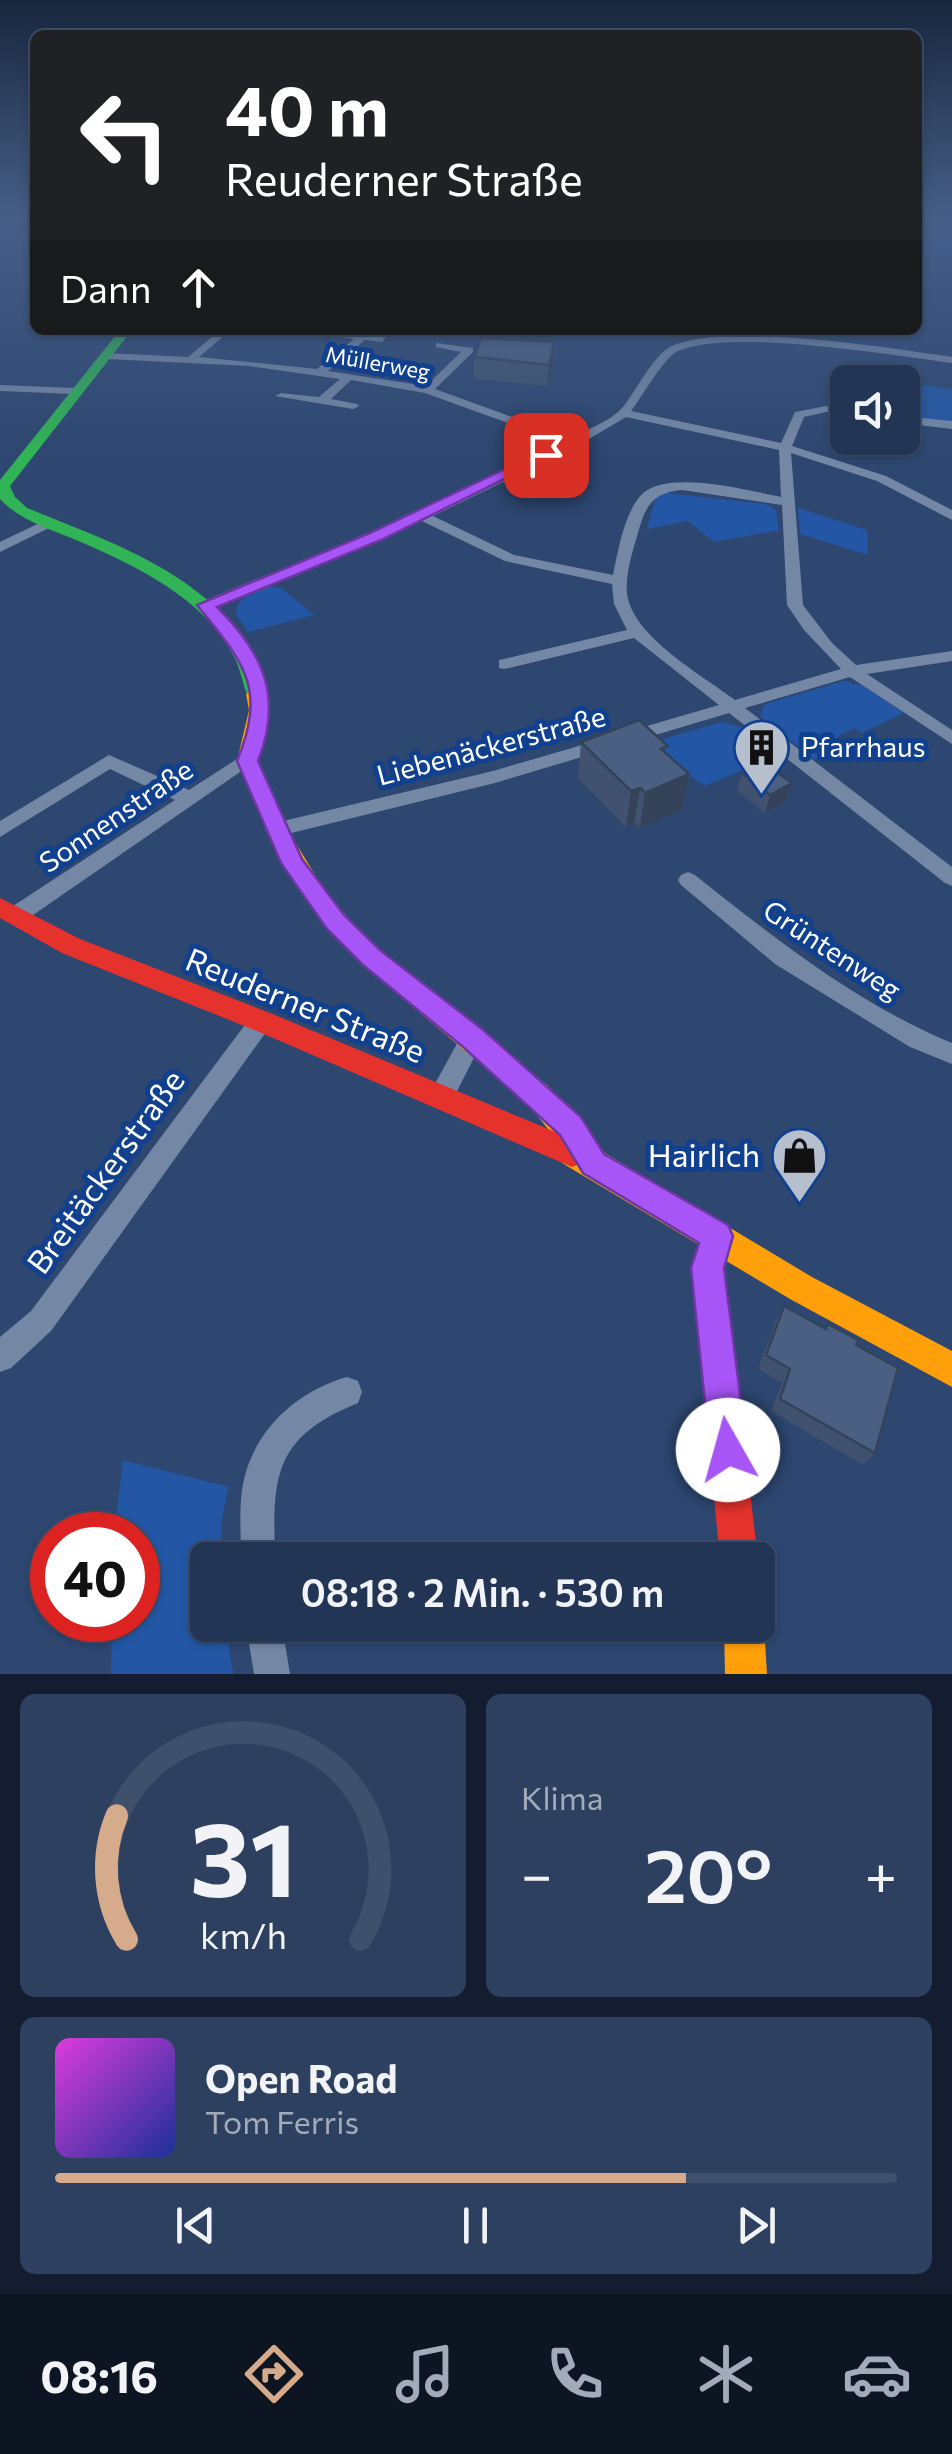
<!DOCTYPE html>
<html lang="de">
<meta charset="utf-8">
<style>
body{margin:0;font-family:Commissioner,sans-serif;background:#2e405f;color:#f1f3f6;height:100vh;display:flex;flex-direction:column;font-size:38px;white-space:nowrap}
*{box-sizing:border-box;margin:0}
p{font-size:32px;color:#a2abb9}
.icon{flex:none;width:55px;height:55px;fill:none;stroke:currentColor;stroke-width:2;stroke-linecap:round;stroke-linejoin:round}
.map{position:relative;height:1674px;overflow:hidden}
.panel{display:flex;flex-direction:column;gap:20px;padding:20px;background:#131d2f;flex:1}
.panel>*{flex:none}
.banner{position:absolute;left:30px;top:30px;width:892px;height:305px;border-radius:15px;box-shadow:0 2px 8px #0004,0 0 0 2px #3f506c;background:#202124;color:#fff;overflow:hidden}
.tools{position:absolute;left:830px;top:365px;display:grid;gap:20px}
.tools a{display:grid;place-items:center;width:90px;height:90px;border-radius:15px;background:#223555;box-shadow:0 2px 8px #0004,0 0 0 2px #3f506c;font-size:50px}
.speed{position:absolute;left:30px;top:1512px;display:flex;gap:20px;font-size:50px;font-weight:700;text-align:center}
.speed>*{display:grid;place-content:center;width:130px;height:130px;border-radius:50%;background:#223555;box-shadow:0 2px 8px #0004,0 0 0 2px #3f506c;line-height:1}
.speed .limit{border:15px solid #d22;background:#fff;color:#111}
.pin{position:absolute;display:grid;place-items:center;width:85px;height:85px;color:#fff;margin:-42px;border-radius:20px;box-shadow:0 5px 15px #0006}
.me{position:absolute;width:110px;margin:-55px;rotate:353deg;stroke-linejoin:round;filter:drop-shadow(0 0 8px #0008)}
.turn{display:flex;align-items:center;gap:35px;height:210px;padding:0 30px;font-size:45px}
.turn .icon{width:130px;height:130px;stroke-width:2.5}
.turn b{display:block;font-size:70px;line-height:85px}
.then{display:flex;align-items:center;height:95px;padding:0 30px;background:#0003;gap:20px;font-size:38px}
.big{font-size:75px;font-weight:600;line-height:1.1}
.panel .card{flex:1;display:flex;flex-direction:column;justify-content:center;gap:15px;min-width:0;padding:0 35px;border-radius:15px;background:#2e405f}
.panel .dial{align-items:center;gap:0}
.dial svg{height:260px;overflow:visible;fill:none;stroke:#3f506c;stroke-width:7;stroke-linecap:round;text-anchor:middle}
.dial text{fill:#f1f3f6;stroke:none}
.song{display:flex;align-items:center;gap:30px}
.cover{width:120px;height:120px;border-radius:15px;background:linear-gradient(135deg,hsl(300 70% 55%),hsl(230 70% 35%))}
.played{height:10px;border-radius:5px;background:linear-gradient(90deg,#d6ab8b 75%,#3f506c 75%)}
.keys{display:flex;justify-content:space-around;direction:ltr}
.heat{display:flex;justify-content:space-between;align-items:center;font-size:55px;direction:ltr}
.panel .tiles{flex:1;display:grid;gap:20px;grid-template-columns:1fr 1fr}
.card:last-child{grid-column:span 2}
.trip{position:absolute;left:190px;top:1542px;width:585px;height:100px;border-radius:15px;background:#223555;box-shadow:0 2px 8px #0004,0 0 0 2px #3f506c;font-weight:600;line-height:100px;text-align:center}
.tab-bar{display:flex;height:160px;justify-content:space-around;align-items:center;background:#0e1522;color:#a2abb9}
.tab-bar .icon{width:70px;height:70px}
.tab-bar .current{color:#d6ab8b}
.tab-bar b{font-size:45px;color:#f1f3f6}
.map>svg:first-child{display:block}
</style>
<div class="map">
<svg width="952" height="1674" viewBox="0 0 952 1674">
<rect width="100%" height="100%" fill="#2d4771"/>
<g fill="#2357a5">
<polygon points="918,219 952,219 952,254 918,257"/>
<polygon points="915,384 952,389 952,423 910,418"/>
<polygon points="666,493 766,504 776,510 779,530 714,542 688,521 647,529 656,497"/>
<polygon points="798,508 867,530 868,555 800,534"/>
<path d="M270,586L281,588L314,615L248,632L236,614C237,596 255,592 270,586Z"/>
<polygon points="844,681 864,686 904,713 862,733 855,728 840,735 815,760 760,716 765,704"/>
<polygon points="722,722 746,729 780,755 704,786 645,744"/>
<polygon points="123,1460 228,1487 222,1520 221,1560 208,1560 208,1625 226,1625 233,1674 111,1674 112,1620 138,1620 138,1535 114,1535"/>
</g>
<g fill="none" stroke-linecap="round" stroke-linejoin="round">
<g fill="#7488a5" fill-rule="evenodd">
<path d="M220,330H231L199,357L317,369L354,339L301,330L386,337L382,342L365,340L328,371L426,386L461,352L436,347V343L473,348V352L435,389L570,438C587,429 610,422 623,407C635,392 654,355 670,347C721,321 891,348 952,357V363C893,355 728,328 678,351C664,357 642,397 631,411L781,443L795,412L826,406L848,408V415L826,412L804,417L792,446L886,476L952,510V520L877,481L791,453L803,605L832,643L856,665L952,651V661L867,674L952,730V744L850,677L745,708L952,867V886L945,883L729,713L495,783L275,837L268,835L265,830L268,825L275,823L493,771L719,705L634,638L505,669L499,668V660L627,630L614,604L612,584L505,561L422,521L211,608H201V602L417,513L560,442L425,393L351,380L331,399L357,404L359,406L353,409L275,396L281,393L319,397L340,379L249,366L107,359L102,356L107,353L188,357ZM626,417L779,450L781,497C749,491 669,469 642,494C624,513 618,551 613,575L514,555L433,516L577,446ZM682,490L782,505L787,605L804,630L841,669L735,700C702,675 633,637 627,594C625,572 634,547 640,526C647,502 657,492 682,490Z"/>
<polygon points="0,385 74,388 80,391 74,394 0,391"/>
<polygon points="902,416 952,421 952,429 902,423"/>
<polygon points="48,519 55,523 53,526 0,552 0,542"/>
<polygon points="109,755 189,790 240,757 247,755 256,761 23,922 7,922 4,916 7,910 175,800 110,769 0,837 0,821"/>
<path d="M688,872L695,875C773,937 859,1005 952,1043V1064L910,1047L775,964L681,885L678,880L681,875Z"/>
<polygon points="261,1011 269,1014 273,1021 269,1028 51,1331 11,1368 0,1372 0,1337 31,1311 253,1014"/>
<polygon points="472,1028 480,1031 484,1038 450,1105 441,1108 432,1105 428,1097 432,1089 464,1031"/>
<path d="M347,1377L358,1381L362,1392L358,1403C272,1438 273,1477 275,1560H241C241,1537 239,1513 242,1490C250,1434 294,1392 347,1377Z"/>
<polygon points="246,1625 282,1625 290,1674 254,1674"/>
</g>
<path fill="#30b455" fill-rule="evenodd" d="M120,330H132L10,486L15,497L27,508C107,541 212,574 253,658C259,669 262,682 266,694L263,698H249C242,685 241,668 233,655C203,598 138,567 81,542C54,530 21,522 0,499V480Z"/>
<g fill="#ff9f0a" fill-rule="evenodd">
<polygon points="256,688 266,694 269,710 257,761 295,842 328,896 374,945 547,1085 605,1153 812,1277 952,1351 952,1387 790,1299 562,1163 557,1153 561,1145 527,1103 356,959 312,908 273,844 237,761 249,710 246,694"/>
<polygon points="758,1611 764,1625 767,1674 725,1674 724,1625 758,1625"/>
</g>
<g fill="#e5322d" fill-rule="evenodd">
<polygon points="0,898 80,939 270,1013 582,1143 587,1153 582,1163 572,1167 252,1029 62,953 0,918"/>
<polygon points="717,1221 728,1225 733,1236 724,1268 758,1560 758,1562 720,1560 692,1268 706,1225"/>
</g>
</g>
<g fill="#40526f">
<polygon points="474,357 553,363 547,386 474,379"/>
<polygon points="581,742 667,754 689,774 682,810 640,828 634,823 626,827 578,778"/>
<polygon points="742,773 792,783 786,801 765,813 737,791"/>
<polygon points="784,1306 825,1328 828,1324 856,1345 875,1453 863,1465 771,1411 782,1383 758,1369 776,1320"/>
</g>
<g fill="#34425a">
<polygon points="554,342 553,363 547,386 549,365"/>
<polygon points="689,774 682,810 640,828 645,793"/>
<polygon points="792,783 786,801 765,813 770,795"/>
<polygon points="640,788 634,823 626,827 631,791"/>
</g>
<g fill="#4a5f81" stroke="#34425a" stroke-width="2.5">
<polygon points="481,338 554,342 549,365 474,357"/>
<polygon points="639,720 668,746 661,749 689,774 645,793 640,788 631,791 581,742"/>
<polygon points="763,762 792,783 770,795 742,773"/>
<polygon points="784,1306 826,1329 828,1324 858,1340 856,1345 898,1368 875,1453 780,1399 790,1369 766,1355"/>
</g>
<linearGradient id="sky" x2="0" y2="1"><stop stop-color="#19273e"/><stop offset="0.48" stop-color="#465e86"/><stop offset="1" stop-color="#465e86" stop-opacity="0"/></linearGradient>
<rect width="952" height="454" fill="url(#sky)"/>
<path fill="#a855f7" stroke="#6d37a1" stroke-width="2.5" d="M541,452L553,455L381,540L217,607C264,653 283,698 258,761L302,859L344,915L381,951L482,1029L581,1117L604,1154L728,1225L733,1236L724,1268L747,1450L741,1463L728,1469L715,1463L710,1450L691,1268L699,1243L583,1173L560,1135L462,1046L363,965L327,929L281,863L237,761C268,686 242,661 197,605L370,533Z"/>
<defs>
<symbol id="building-pin" viewBox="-11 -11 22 30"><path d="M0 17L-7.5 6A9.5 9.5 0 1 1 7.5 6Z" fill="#b6bfcd" stroke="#10408e"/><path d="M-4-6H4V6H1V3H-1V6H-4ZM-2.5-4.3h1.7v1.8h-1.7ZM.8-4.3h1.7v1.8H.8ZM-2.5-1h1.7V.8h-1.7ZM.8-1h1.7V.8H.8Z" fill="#111"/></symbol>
<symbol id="shop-pin" viewBox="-11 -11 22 30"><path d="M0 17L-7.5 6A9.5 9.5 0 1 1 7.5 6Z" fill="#b6bfcd" stroke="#10408e"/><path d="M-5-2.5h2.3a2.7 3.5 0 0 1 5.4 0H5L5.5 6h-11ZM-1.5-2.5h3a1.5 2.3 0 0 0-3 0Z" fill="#111"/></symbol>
</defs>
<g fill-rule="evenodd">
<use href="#building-pin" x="730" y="716" width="63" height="86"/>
<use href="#shop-pin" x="768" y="1124" width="63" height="86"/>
</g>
<g text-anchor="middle" stroke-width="10" stroke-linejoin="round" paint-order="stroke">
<g font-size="22" fill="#fff" stroke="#10408e">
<text transform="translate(378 363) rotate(10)" y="8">Müllerweg</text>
</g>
<g font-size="28" fill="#fff" stroke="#10408e">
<text transform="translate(491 746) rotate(-15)" y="10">Liebenäckerstraße</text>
<text transform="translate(116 816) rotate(-34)" y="10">Sonnenstraße</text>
<text transform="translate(832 950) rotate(33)" y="10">Grüntenweg</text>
</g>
<g font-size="28" fill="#fff" stroke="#10408e" text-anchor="start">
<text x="801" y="757">Pfarrhaus</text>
</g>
<g font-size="32" fill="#fff" stroke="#10408e">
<text transform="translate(305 1006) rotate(22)" y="11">Reuderner Straße</text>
<text transform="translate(106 1172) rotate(-54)" y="11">Breitäckerstraße</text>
</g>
<g font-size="32" fill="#fff" stroke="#10408e" text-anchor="end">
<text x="760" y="1167">Hairlich</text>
</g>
</g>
</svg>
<div class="tools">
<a><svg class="icon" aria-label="sound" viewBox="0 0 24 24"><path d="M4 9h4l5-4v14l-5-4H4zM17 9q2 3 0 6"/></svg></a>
</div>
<div class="speed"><div class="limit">40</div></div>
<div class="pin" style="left:546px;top:455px;background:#d93025"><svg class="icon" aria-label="arrive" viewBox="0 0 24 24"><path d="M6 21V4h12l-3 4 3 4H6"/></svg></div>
<svg class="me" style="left:728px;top:1450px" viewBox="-20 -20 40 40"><circle r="19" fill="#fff"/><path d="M0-13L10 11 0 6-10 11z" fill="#a855f7"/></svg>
<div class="trip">08:18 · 2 Min. · 530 m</div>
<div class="banner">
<div class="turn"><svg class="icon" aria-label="left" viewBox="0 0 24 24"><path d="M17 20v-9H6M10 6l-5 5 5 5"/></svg><div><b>40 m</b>Reuderner Straße</div></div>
<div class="then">Dann<svg class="icon" aria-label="ahead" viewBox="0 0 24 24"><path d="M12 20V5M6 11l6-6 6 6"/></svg></div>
</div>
</div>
<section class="panel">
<div class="tiles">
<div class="card dial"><svg viewBox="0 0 100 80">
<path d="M14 69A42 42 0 1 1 86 69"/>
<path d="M14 69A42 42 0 0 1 11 31" stroke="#d6ab8b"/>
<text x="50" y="56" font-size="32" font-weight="700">31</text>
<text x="50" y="72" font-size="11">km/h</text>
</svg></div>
<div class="card"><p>Klima</p>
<div class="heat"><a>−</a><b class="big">20°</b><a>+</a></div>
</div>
<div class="card">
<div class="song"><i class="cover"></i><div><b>Open Road</b><p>Tom Ferris</p></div></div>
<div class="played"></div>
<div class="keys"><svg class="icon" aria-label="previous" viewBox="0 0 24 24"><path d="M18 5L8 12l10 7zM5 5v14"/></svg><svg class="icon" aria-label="pause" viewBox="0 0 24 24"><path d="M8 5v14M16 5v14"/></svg><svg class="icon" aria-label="next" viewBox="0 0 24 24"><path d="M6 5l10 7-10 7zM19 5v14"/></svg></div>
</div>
</div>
</section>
<nav class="tab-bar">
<b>08:16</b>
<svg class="icon current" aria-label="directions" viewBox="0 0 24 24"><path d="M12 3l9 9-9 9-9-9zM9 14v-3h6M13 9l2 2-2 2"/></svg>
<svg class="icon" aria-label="music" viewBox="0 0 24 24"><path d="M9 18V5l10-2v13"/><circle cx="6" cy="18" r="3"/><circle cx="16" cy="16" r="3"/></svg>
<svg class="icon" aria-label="phone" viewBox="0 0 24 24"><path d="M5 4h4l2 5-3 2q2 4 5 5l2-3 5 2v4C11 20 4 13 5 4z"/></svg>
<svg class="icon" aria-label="climate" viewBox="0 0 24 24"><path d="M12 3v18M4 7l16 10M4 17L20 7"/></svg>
<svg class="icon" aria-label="car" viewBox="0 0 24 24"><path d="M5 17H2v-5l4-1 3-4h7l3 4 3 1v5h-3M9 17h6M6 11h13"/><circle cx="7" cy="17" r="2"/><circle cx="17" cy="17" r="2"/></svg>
</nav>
